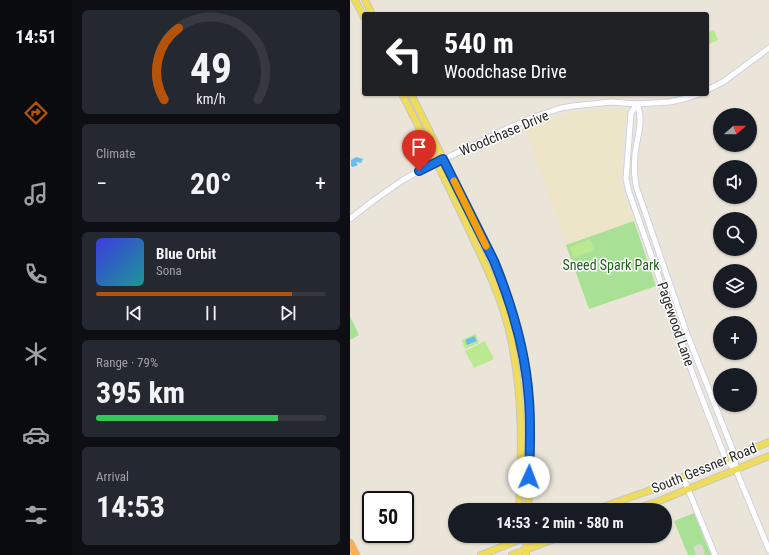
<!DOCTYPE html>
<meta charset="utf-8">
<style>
body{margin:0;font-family:"Roboto Condensed",sans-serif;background:#242831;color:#f1f3f6;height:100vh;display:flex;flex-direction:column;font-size:15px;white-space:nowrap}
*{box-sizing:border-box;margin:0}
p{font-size:13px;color:#9ea1a6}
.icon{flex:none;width:22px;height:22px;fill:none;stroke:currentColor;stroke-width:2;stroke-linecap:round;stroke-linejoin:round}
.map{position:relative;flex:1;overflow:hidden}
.sheet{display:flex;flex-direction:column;gap:10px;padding:10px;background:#0d0f14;width:278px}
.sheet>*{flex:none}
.banner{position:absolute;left:12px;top:12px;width:347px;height:84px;border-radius:4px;box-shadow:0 1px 3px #0004;background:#202124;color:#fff;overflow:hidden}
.needle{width:26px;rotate:69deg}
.tools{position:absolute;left:363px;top:108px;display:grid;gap:8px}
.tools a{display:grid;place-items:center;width:44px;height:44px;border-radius:50%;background:#171b24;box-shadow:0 1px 3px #0004;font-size:20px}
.speed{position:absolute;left:12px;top:491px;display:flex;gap:8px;font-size:20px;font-weight:700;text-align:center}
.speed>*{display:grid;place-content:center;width:52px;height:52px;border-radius:50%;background:#171b24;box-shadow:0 1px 3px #0004;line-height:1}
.speed .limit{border:2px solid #111;border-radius:6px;background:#fff;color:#111}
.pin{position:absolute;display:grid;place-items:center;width:34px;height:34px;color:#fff;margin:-41px -17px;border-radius:50% 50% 50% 0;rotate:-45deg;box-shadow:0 0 4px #0007}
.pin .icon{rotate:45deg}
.me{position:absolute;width:44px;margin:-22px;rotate:2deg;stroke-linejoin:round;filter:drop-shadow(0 0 3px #0008)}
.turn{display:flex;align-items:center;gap:14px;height:84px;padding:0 16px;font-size:18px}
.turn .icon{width:52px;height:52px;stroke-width:2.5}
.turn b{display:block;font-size:28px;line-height:34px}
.big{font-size:30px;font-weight:700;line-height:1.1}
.sheet .widget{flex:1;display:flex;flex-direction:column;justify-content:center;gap:6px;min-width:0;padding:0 14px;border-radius:6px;background:#242831}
.sheet .dial{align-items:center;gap:0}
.dial svg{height:104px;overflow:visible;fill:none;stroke:#363941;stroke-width:7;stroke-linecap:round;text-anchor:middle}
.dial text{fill:#f1f3f6;stroke:none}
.song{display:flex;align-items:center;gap:12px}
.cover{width:48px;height:48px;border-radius:6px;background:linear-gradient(135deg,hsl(240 70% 55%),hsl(180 70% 35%))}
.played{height:4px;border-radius:2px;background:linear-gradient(90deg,#b45309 85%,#363941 85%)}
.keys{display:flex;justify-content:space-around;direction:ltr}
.heat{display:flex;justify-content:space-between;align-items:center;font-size:22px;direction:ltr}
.charge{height:6px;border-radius:3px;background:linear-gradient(90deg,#34c759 79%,#363941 0)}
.trip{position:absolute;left:98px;top:503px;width:224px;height:40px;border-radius:20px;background:#171b24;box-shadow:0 1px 3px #0004;font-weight:700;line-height:40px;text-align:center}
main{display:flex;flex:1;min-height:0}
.tabs{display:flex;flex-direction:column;width:72px;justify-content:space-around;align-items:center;background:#090b0e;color:#9ea1a6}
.tabs .icon{width:28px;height:28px}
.tabs .active{color:#b45309}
.tabs b{font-size:18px;color:#f1f3f6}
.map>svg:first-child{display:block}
</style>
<main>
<nav class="tabs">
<b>14:51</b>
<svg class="icon active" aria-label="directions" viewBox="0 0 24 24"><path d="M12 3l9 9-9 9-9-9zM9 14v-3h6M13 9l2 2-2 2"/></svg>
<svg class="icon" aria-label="music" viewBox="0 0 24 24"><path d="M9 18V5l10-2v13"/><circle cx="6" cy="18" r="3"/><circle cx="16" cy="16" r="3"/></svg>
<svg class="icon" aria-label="phone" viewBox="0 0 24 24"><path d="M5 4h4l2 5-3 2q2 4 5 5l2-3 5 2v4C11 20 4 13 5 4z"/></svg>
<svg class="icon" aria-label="climate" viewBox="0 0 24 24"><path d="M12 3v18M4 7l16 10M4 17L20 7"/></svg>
<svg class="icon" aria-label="car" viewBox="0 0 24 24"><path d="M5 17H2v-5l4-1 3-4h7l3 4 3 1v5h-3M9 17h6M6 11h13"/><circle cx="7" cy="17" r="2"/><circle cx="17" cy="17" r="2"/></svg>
<svg class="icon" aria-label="filters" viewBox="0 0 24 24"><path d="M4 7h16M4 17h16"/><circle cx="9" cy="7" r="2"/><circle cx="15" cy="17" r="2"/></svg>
</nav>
<section class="sheet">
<div class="widget dial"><svg viewBox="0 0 100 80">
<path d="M14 69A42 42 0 1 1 86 69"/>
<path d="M14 69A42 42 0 0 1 25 14" stroke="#b45309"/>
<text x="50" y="56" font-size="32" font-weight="700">49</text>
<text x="50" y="72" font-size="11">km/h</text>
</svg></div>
<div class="widget"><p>Climate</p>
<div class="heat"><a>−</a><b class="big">20°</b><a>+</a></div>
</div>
<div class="widget">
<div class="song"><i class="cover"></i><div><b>Blue Orbit</b><p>Sona</p></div></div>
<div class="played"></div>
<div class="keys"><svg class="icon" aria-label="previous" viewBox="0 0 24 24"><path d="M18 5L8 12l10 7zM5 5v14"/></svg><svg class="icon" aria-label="pause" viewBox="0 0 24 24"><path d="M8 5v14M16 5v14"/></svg><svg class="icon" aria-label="next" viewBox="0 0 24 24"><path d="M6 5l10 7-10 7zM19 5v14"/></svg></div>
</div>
<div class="widget"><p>Range · 79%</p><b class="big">395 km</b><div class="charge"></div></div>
<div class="widget"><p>Arrival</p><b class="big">14:53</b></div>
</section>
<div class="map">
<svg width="419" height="555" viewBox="0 0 419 555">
<rect width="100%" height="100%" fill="#ebe5d9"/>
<polygon fill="#ece5c8" points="275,109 276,111 271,165 272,188 306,286 239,309 175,128 203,117 229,111"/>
<g fill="#a8e196">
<polygon points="284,221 306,286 239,309 216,245"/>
<polygon points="0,316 9,335 0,340"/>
<polygon points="344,513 361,555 338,555 324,521"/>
</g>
<g fill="#bbe991">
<polygon points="364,30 368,40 357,45 357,33"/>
<polygon points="240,239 244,250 224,258 220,247"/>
<polygon points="125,334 126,334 129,343 115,349 112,341 112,340"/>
<polygon points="135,341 144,359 124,368 115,351"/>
</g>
<polygon fill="#dbd8d0" points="350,544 353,546 355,555 346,555 343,547"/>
<g fill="#6cbded">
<polygon points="6,157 13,159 11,163 6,162 8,165 3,167 1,166 1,160"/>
<polygon points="124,336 127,341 117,345 115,340"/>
</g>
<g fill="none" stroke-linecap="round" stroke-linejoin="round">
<defs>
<g id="minor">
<polyline points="357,90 373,82 419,48"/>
<polyline points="287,104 281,113 276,179 279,192 346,383 376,460 386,470 419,550"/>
<path d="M287,104C294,120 287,137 285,154C284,166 284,178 287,189L337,334L385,456L386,470"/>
<polyline points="0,219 24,200 53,180 69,171 124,145 156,129 184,117 211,108 223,106 261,102 287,104 320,102 337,98 349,94"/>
<polyline points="333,477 365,555"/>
</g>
<g id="major">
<polyline points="5,0 14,17"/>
<polyline points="15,0 22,14"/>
<path d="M52,94C75,139 98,185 119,230C135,264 152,298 160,335C173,393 172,451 169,510"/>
<polyline points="61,94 144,261 161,306 168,331 179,399 181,441 178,510"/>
<polyline points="244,510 301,490 419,442"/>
<polyline points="283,510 309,501 419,456"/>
<polyline points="131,555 179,536"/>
<polyline points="162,555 212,536"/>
<polyline points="176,555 177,536"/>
</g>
<polyline id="highway" points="0,543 6,555"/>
</defs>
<use href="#minor" stroke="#cfd0e1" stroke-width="7"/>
<use href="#major" stroke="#c7c7c7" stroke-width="8"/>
<use href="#highway" stroke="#c7c7c7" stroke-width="9"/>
<use href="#minor" stroke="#fff" stroke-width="5"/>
<use href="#major" stroke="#efdc5a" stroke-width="6"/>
<use href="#highway" stroke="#fcae52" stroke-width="7"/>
</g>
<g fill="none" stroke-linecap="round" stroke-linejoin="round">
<defs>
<path id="route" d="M69,171L93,159L144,261C162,305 176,352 179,400C181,426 180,451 179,477"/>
</defs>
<use href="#route" stroke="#114b97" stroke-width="10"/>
<use href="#route" stroke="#1a73e8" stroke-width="7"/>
<polyline stroke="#f59e0b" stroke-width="7" points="104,181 136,246"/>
</g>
<g text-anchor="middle" stroke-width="3" stroke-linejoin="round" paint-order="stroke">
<g font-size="14" fill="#282828" stroke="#fff">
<text transform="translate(154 133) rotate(-23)" y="5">Woodchase Drive</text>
<text transform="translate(326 324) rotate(71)" y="5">Pagewood Lane</text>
<text transform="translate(354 468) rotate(-22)" y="5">South Gessner Road</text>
</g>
<g font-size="14" fill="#21631a" stroke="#fff">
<text x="261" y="270">Sneed Spark Park</text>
</g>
</g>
</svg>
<div class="tools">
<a><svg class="needle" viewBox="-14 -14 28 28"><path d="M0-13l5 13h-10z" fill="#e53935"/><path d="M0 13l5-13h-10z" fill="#9ea1a6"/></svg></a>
<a><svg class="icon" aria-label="sound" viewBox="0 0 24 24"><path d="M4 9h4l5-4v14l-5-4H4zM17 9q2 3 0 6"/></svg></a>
<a><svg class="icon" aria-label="search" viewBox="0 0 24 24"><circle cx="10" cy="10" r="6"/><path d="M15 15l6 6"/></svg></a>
<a><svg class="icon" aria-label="layers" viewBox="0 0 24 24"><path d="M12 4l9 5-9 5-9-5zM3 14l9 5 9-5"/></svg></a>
<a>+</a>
<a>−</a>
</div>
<div class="speed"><div class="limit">50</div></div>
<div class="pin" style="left:69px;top:171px;background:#d93025"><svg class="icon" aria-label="arrive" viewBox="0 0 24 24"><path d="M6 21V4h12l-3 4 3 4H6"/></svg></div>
<svg class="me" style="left:179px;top:477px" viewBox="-20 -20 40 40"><circle r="19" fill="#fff"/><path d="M0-13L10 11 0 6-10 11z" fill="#1a73e8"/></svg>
<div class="trip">14:53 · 2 min · 580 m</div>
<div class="banner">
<div class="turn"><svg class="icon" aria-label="left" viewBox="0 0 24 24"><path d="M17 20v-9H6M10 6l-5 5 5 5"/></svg><div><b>540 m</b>Woodchase Drive</div></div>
</div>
</div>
</main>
